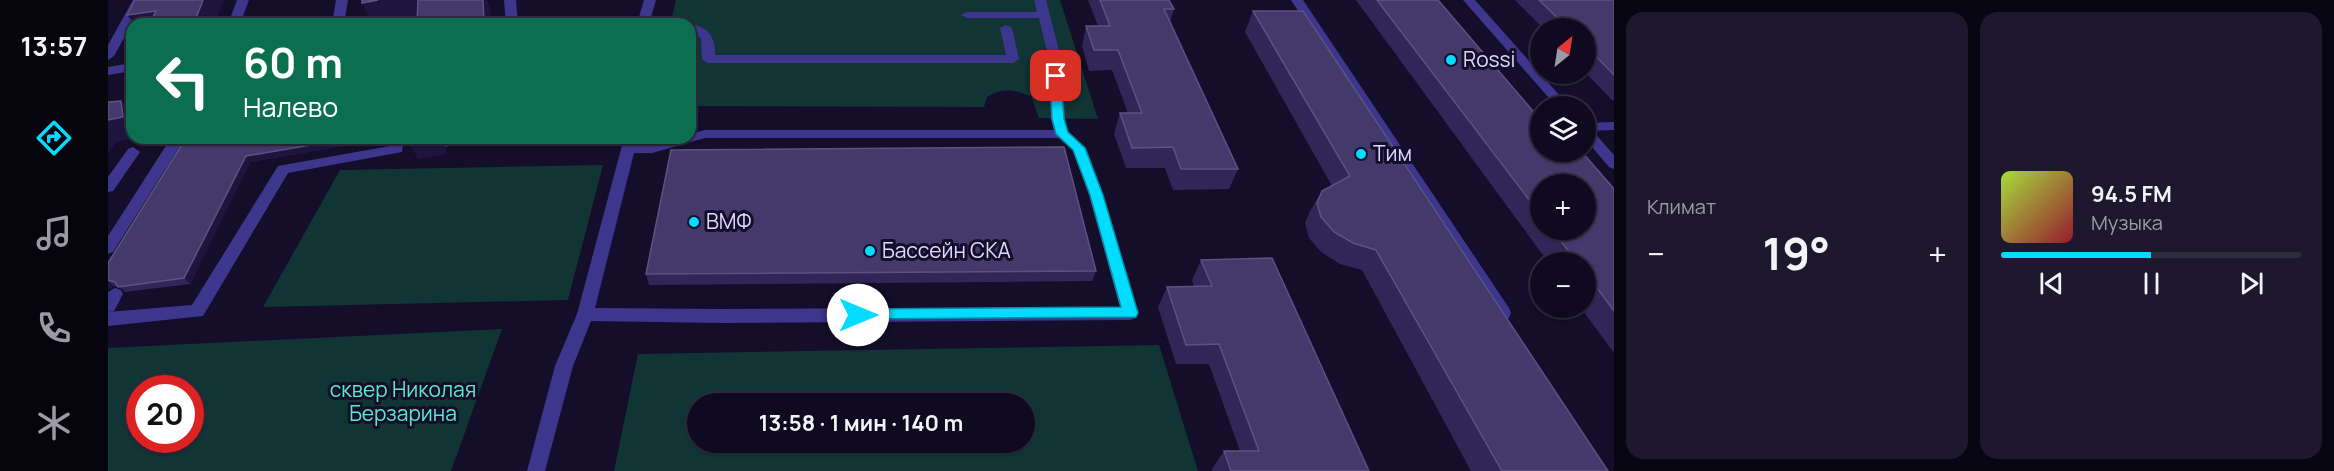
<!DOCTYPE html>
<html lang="ru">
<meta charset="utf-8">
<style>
body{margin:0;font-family:Manrope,sans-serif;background:#1d182d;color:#f1f3f6;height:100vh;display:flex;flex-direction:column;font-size:22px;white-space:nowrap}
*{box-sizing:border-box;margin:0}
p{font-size:20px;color:#9b9aa5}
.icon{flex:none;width:33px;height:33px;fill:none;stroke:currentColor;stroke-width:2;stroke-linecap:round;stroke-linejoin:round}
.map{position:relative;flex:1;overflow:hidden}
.panel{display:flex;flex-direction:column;gap:12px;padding:12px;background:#080612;width:720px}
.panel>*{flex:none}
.banner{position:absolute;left:18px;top:18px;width:570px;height:126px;border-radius:18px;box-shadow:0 2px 4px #0004,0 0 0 2px #2f2b3e;background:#0b6e4f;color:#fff;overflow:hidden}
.needle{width:39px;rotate:30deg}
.tools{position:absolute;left:1422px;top:18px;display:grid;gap:12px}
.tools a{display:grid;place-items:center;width:66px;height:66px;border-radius:50%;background:#0f0a20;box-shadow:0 2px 4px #0004,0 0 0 2px #2f2b3e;font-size:30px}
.speed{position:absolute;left:18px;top:375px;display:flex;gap:12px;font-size:30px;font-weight:700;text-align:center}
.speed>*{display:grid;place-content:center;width:78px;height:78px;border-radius:50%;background:#0f0a20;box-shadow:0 2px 4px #0004,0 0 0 2px #2f2b3e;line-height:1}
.speed .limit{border:9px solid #d22;background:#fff;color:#111}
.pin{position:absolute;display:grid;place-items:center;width:51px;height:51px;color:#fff;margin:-26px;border-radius:12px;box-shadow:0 3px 9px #0006}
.me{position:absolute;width:66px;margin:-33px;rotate:90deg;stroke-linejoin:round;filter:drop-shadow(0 0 4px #0008)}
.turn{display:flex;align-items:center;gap:21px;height:126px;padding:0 18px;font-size:27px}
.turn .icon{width:78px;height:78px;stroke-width:2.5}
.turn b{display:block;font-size:42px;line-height:51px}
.big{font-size:45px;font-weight:700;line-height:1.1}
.panel .widget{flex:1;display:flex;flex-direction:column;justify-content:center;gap:9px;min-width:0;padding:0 21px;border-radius:18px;background:#1d182d}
.song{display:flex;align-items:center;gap:18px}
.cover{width:72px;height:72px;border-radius:9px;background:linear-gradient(135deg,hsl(80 70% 55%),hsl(350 70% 35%))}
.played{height:6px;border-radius:3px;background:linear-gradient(90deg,#04dcff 50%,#2f2b3e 50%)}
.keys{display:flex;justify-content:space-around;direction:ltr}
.heat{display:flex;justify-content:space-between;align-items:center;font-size:33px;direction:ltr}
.panel .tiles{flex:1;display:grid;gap:12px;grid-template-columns:repeat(2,1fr)}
.trip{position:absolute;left:579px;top:393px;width:348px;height:60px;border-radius:30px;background:#0f0a20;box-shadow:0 2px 4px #0004,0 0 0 2px #2f2b3e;font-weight:700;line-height:60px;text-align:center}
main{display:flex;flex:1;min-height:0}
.dock{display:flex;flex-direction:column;width:108px;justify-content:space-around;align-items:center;background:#06040d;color:#9b9aa5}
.dock .icon{width:42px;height:42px}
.dock .active{color:#04dcff}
.dock b{font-size:27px;color:#f1f3f6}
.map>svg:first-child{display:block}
</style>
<main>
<nav class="dock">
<b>13:57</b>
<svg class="icon active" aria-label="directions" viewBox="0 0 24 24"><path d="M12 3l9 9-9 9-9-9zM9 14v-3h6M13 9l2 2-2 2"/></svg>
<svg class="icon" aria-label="music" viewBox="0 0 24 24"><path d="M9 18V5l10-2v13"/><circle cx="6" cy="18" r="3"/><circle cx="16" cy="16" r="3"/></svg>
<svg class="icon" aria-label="phone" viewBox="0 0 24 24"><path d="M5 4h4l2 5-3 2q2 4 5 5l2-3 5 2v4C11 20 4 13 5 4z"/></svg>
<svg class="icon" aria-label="climate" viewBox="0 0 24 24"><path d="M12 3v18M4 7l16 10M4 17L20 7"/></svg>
</nav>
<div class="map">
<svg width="1506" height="471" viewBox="0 0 1506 471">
<rect width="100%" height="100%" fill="#140e2a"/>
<g fill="#113535" fill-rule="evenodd">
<path d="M568,0H952L990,119L931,118L923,96C906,90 895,87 879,97L876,107L582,106V24H562Z"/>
<polygon points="495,165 460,300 155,307 232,170"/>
<path d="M394,329L343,471H0V348ZM82,388V440H32V388Z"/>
<path d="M1051,345L1090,471H506L530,354ZM590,404H916V442H590Z"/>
</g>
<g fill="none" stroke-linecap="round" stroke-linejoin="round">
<g fill="#3d368d" fill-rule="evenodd">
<polygon points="25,0 37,0 6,56 0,60 0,45"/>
<polygon points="129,0 141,0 132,24 120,24"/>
<polygon points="228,0 240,0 236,24 224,24"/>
<polygon points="396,0 408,0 410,24 398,24"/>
<polygon points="536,0 548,0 541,24 529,24"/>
<path d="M926,0H938L952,55L957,119L960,132L978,148L995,195L1030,313L1028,318L1022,320L614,323L483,321L465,366L437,471H419L447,366L469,314L516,138H530L528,143C547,143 564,138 582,138V134L597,130H946L943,119L940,55L931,18H859L853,15L859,12H929ZM597,138H951L965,150L981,195L1012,307L614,309L487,308L526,153H544Z"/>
<polygon points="1183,0 1195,0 1401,308 1403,313 1401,318 1395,320 1389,318"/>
<path d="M580,24C599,25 608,37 607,55H898L892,28L898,25L904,28L911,59L905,63H600L594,59L593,38L582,31V24Z"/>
<polygon points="24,63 24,71 0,75 0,67"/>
<polygon points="1506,122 1506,130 1478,131 1478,123"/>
<polygon points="63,138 77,138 5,252 0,254 0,236"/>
<polygon points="282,138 296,138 294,152 180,173 95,316 0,326 0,292 7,288 13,290 15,294 6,311 0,312 84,305 170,166 282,146"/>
<polygon points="368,138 366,141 337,147 330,142 335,138"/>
<polygon points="25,147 32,152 5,191 0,192 0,177 20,149"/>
</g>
<g fill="#3d368d" fill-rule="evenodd">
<polygon points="1355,0 1367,0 1461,106 1448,106"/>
<polygon points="1478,128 1483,129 1506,155 1506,169 1501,167 1478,140"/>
</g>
</g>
<g fill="#322659" fill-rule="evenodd">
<polygon points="980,0 1061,0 1066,9 1062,22 1130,169 1121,189 1065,190 1057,168 1018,168 1006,134 1012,113 1020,113 1004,70 981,71 974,46 978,26 990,26"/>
<path d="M1248,0H1330L1430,117L1506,189V353L1473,308H1478V262H1440ZM1432,184L1478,230H1432Z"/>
<polygon points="1407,0 1506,0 1506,100 1504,100 1478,73 1478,28 1435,28"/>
<polygon points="1145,11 1500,471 1363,471 1254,270 1232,264 1213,252 1201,238 1197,223 1202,211 1214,191 1224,186 1137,32"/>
<polygon points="78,138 249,138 248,144 142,162 82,284 17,292 11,287 6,286 0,289 0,263"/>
<polygon points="1093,260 1261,471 1104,471 1104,469 1116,451 1132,451 1101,364 1068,364 1050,307 1059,287 1086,286 1084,280"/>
<polygon points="988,271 984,281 541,285 538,274"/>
</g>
<g fill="#1e153f">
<polygon points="95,0 116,0 107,24 26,24 19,15"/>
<polygon points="270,0 314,0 320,14 264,22 254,3"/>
<polygon points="375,0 379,0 382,7 383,24 376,24"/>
<polygon points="13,101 24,114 24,138 31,138 8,142 0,153 0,120"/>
<polygon points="244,138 249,138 248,144 142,162 82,284 76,278 138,156"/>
<polygon points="305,138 332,138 338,149 338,154 310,159 299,139"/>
<polygon points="0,281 6,286 0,289"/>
</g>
<g fill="#44396b" stroke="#5c5282" stroke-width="1.5">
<polygon points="27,0 95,0 88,18 47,24 41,24 48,11 19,15"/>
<polygon points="254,0 270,0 254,3"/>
<polygon points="310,0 375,0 376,24 309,24"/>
<polygon points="992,0 1061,0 1066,9 1056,9 1130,169 1073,169 1065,147 1024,148 1012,113 1034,113 1010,50 986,50 978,26 1002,26"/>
<polygon points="1269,0 1330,0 1430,117 1432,117 1432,152 1474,152 1506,189 1506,311 1478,273 1478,262 1469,262 1444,230 1478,230 1478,184 1432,184 1432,214"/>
<polygon points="1431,0 1506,0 1506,75 1478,46 1478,28 1460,28"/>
<polygon points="1145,11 1195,11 1500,471 1394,471 1268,250 1245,243 1226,232 1213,217 1209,203 1214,191 1242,176"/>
<polygon points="13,101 15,117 0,120 0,102"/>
<polygon points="78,138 244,138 138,156 76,278 10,287 7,282 0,280 0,263"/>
<polygon points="956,147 988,271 538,274 563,150"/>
<polygon points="1164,258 1261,471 1123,471 1116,451 1151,451 1111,344 1078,345 1059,287 1104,286 1093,260"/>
</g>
<polygon fill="#04dcff" stroke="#038fa6" stroke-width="1.5" points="948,73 953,76 956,119 960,132 977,148 995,195 1030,313 1028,317 745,319 743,315 745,311 750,309 1013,307 982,195 965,150 948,134 944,119 942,76"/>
<g fill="#04dcff" stroke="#140e2a" stroke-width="2">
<circle cx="1343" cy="60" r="6"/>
<circle cx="1253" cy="154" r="6"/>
<circle cx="586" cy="222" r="6"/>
<circle cx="762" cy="251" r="6"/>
</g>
<g text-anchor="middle" stroke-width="6" stroke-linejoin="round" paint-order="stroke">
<g font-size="21" fill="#ded8ff" stroke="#140e2a" text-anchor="start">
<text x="1355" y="67">Rossi</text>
<text x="1265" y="161">Тим</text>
<text x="598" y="229">ВМФ</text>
<text x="774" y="258">Бассейн СКА</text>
</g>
<g font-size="21" fill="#5ae9cb" stroke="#140e2a">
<text x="295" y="397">сквер Николая<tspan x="295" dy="24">Берзарина</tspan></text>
</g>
</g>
</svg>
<div class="tools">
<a><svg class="needle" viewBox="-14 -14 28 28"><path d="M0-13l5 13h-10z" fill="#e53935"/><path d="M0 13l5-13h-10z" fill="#9b9aa5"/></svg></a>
<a><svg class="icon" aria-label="layers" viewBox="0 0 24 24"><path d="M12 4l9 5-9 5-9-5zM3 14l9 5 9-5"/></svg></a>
<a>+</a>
<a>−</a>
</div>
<div class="speed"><div class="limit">20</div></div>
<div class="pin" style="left:948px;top:76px;background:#d93025"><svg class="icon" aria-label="arrive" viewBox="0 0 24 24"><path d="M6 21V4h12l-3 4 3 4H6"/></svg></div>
<svg class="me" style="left:750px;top:315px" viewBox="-20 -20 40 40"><circle r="19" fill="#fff"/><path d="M0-13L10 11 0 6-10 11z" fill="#04dcff"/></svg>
<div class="trip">13:58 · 1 мин · 140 m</div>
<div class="banner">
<div class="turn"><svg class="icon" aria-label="left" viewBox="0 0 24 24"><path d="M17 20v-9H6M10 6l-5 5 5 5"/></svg><div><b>60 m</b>Налево</div></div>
</div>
</div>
<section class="panel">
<div class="tiles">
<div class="widget"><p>Климат</p>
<div class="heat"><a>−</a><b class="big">19°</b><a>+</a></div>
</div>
<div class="widget">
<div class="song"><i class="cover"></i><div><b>94.5 FM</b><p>Музыка</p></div></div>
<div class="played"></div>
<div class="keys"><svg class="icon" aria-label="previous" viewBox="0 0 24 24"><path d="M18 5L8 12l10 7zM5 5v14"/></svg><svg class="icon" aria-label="pause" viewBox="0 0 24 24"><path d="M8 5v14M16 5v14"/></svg><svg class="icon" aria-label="next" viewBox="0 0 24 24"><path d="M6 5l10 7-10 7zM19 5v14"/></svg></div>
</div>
</div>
</section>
</main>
